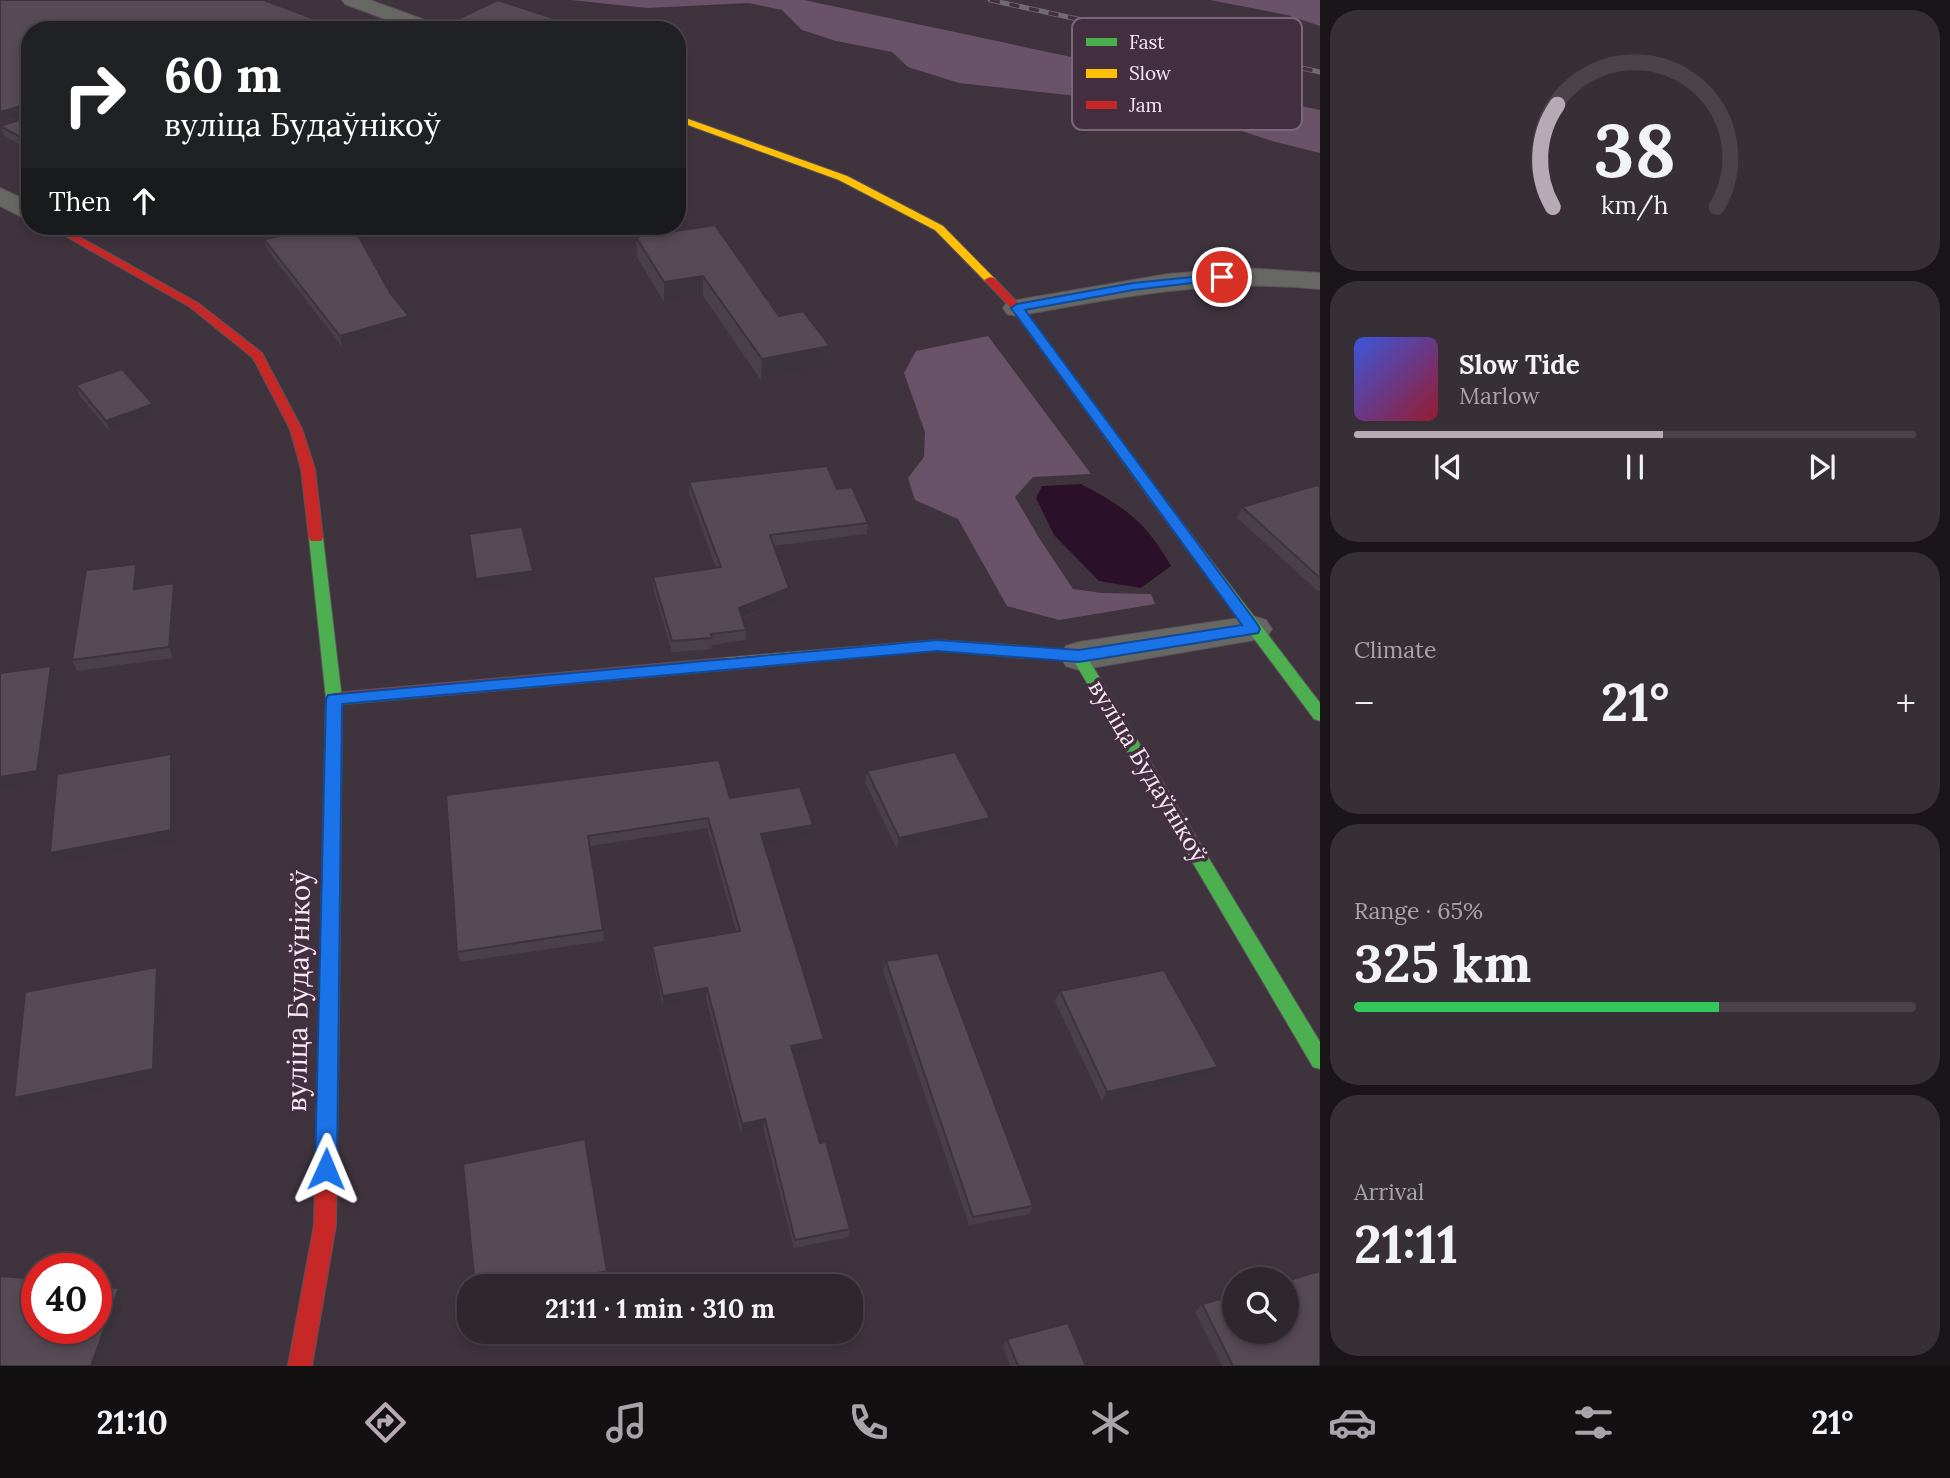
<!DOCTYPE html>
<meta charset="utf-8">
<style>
body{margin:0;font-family:Lora,serif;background:#372f36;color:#f1f3f6;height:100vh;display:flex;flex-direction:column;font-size:26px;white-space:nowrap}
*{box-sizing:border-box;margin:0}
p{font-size:23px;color:#a7a5aa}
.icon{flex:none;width:38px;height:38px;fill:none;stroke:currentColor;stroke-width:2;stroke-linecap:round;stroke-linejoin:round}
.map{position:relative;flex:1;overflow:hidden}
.sheet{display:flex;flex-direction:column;gap:10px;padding:10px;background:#1a1519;width:630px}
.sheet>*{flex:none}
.hud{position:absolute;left:21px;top:21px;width:665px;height:214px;border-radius:28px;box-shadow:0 4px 10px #0003,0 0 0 2px #4a444a;background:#202124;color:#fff;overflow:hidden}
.fabs{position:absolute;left:1222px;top:1267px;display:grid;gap:14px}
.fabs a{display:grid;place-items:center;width:77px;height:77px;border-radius:50%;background:#2f272e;box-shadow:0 4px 10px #0003,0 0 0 2px #4a444a;font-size:35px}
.speed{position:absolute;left:21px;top:1253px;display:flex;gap:14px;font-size:35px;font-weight:700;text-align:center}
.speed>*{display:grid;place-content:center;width:91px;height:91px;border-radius:50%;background:#2f272e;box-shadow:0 4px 10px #0003,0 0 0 2px #4a444a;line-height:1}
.speed .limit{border:10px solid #d22;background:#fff;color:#111}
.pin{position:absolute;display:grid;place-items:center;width:60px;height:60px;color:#fff;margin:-30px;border:4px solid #fff;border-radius:50%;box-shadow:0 2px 7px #0007}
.me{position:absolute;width:77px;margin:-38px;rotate:1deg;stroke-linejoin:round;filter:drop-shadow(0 0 5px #0008)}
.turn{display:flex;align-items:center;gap:24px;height:147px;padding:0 28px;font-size:32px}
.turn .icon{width:91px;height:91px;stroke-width:2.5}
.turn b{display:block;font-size:49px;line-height:60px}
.then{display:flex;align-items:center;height:66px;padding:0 28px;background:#0003;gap:14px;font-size:26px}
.big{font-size:52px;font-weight:800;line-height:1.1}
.sheet .card{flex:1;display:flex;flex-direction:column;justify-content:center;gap:10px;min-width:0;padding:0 24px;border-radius:28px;background:#372f36}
.sheet .dial{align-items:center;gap:0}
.dial svg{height:182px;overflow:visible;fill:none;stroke:#4a444a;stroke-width:7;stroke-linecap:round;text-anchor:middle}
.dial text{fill:#f1f3f6;stroke:none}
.song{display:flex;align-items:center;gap:21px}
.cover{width:84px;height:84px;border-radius:10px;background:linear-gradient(135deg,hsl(230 70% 55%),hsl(350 70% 35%))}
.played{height:7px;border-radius:4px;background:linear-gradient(90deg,#b7aab4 55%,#4a444a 55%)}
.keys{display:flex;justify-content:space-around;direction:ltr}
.heat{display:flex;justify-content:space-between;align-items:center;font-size:38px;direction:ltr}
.charge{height:10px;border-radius:5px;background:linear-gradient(90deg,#34c759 65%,#4a444a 0)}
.trip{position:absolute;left:457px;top:1274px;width:406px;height:70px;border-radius:28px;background:#2f272e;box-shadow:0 4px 10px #0003,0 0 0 2px #4a444a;font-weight:800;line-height:70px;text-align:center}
.dock{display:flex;height:112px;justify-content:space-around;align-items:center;background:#131012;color:#a7a5aa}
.dock .icon{width:49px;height:49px}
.dock .on{color:#b7aab4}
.dock b{font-size:32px;color:#f1f3f6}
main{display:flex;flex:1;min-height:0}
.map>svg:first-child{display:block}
</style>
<main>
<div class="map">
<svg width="1320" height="1366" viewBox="0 0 1320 1366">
<rect width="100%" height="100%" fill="#3f343e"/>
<g fill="#6a5268">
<polygon points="571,0 804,0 1320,110 1320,153 1272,141 1166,106 959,83 908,67 892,52 836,41 802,30 782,10 749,3 647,8"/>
<polygon points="1210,0 1320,0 1320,26 1287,15"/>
<polygon points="988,336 1091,474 1033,477 1015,497 1039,538 1073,589 1102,593 1151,594 1155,604 1059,620 1007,606 958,519 915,500 908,478 924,457 925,432 904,373 916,351"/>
</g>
<path fill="#2c102a" d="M1081,484C1126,508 1145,521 1171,566L1141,588L1099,581L1054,535L1036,498L1042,486Z"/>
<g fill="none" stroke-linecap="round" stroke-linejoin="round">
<defs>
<g id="street">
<polygon points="342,0 370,0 441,26 444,30 414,30 345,4"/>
<polygon points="0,188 30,202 30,221 0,206"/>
<path d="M1244,268L1320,273V289C1217,278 1118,297 1017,316L1007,314L1003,308L1007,302L1017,300L1168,274Z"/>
<polygon points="1253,616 1266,620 1272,629 1266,638 1079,670 1066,666 1060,656 1066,646 1079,642"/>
</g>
<g id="fast">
<polygon points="1154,491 1159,492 1320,703 1320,721 1314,719 1149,498 1147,495 1149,492"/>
<polygon points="316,533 323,538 342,699 339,1019 336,1025 329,1028 322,1025 319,1019 326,699 309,538"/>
<polygon points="1024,646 1084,652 1320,1042 1320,1069 1313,1067 1074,661 1019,656 1016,652"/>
</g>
<g id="slow">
<polygon points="677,115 847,176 943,226 996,280 986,282 935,230 839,180 677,121"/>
<polygon points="937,640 1024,646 1032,652 1024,658 937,650 724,670 716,664 724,658"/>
</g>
<g id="jam">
<polygon points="48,226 60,226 198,303 262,353 302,429 315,469 323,538 321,541 311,541 309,538 301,469 290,429 253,358 190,307"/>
<polygon points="990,277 994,278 1021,306 1159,492 1161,495 1159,498 1149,498 1013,310 986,282 984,280"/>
<polygon points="724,658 732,664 724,670 334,705 326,699 334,693"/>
<polygon points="329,1010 336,1013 339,1019 336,1225 312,1366 288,1366 314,1225 319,1019 322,1013"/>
</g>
</defs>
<use href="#street" stroke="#5c525a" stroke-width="2"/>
<use href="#fast" stroke="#5c525a" stroke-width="2"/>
<use href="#slow" stroke="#5c525a" stroke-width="2"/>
<use href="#jam" stroke="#5c525a" stroke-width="2"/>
<use href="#street" fill="#676763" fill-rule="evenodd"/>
<use href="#fast" fill="#4caf50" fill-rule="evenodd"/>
<use href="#slow" fill="#ffc107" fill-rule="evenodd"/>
<use href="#jam" fill="#c62828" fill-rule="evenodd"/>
<defs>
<polyline id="rail" points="990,0 1320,72"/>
</defs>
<use href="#rail" stroke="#716c6f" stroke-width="5"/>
<use href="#rail" stroke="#442f41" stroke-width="3.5" stroke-dasharray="10" stroke-linecap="butt"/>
</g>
<g fill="#4a4049">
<polygon points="0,0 270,0 270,1 30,30 30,150 4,136 0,126 29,117 29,115 0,122"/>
<polygon points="636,237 779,316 828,366 761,380 703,296 664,302 637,257"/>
<polygon points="264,239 390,293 409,316 410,326 342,347 267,249"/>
<polygon points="76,385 153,404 156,414 110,432 80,396"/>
<polygon points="689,482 837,489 868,523 867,534 773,546 788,599 742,618 746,630 746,640 712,645 711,649 672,652 653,588 653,577 716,568 689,493"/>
<polygon points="1320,487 1320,591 1318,591 1237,518 1242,507"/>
<polygon points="136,564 141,575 139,588 174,583 179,594 173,658 77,671 72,660"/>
<polygon points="867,771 990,818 987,828 897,849 865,782"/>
<polygon points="446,795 730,798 812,836 764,844 822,1049 794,1054 820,1143 850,1229 848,1237 794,1248 763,1128 741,1133 706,998 663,1006 652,956 652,946 736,931 707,828 590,846 603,930 604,941 460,962 457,952"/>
<polygon points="886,961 1033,1206 1029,1214 969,1225 883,971"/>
<polygon points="1060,991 1211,1076 1102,1101 1055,1001"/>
<polygon points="1202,1304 1320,1366 1222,1366 1195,1312"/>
<polygon points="1007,1339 1086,1366 1010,1366 1003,1346"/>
</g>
<g fill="#3c343c">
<polygon points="556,19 557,28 552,30 531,30"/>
<polygon points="28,104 30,114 0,122 0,112"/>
<polygon points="703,276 703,296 664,302 664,282"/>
<polygon points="409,316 410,326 342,347 340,336"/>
<polygon points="830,346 828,366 761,380 762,359"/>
<polygon points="153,404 156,414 110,432 106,421"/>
<polygon points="136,564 141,575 138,600 134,589"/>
<polygon points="533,571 534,582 478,589 476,579"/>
<polygon points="174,583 179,594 173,658 169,647"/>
<polygon points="789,588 788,599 738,619 739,608"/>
<polygon points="51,666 56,677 43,782 0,789 0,777"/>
<polygon points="171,754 176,765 176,841 56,863 50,853"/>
<polygon points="990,818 987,828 897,849 899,838"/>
<polygon points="813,825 812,836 760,845 761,834"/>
<polygon points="157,967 162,977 159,1078 21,1107 14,1098"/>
<polygon points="707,988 706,998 663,1006 663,996"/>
<polygon points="824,1039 822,1049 789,1055 791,1046"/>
<polygon points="1218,1067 1211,1076 1102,1101 1107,1092"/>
<polygon points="765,1119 763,1128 741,1133 742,1124"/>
<polygon points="607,1271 608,1279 573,1286 535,1286"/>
<polygon points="119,1288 126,1296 101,1366 91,1366"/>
</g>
<g fill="#564a55" stroke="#3c343c" stroke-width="2">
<polygon points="0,0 264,0 344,30 30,30 30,142 0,126 29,117 28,104 0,112"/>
<polygon points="498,0 556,19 531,30 434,30"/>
<polygon points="715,225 779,316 803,311 830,346 762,359 703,276 664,282 636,237"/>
<polygon points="331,226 353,226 390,293 409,316 340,336 264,239"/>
<polygon points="122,369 153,404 106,421 76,385"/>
<polygon points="827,466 837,489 852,487 868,523 770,535 789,588 739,608 746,630 711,634 712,638 672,641 653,577 721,567 689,482"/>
<polygon points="1317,485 1320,487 1320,578 1242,507"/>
<polygon points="522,527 533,571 476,579 469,534"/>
<polygon points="136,564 134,589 174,583 169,647 72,660 86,570"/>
<polygon points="51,666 37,771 0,777 0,673"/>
<polygon points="955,752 990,818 899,838 867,771"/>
<polygon points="171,754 171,830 50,853 57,774"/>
<polygon points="719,760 730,798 800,787 813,825 761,834 824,1039 791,1046 820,1143 826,1142 850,1229 795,1240 765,1119 742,1124 707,988 663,996 652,946 740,931 708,818 588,836 603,930 457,952 446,795"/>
<polygon points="938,953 1033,1206 973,1217 886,961"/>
<polygon points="157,967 153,1069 14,1098 25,992"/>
<polygon points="1164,970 1218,1067 1107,1092 1060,991"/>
<polygon points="585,1139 607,1271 535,1286 475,1286 463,1164"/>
<polygon points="1320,1271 1320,1366 1233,1366 1202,1304 1234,1295 1234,1332 1286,1332 1286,1281"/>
<polygon points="0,1276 37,1279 37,1328 96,1328 96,1286 119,1288 91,1366 0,1366"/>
<polygon points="1068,1323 1086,1366 1018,1366 1007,1339"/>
</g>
<polygon fill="#1a73e8" stroke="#114b97" stroke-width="2" points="1222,274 1228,277 1226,279 1133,290 1025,310 1258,625 1260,629 1258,633 1079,662 937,651 342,704 337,1169 334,1177 326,1180 318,1177 315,1169 326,699 328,695 937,640 1079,650 1242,625 1011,308 1017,304 1133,283"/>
<g text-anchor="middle" stroke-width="7" stroke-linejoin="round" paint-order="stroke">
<g font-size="24" fill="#f7e9f4" stroke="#442f41">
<text transform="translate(1148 771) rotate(59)" y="8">вуліца Будаўнікоў</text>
</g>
<g font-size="28" fill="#f7e9f4" stroke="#442f41">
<text transform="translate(298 991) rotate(-89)" y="10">вуліца Будаўнікоў</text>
</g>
</g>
<rect x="1072" y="18" width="230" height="112" rx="10" fill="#442f41" stroke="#7a6777" stroke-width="2"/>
<rect x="1086" y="38" width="31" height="8" fill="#4caf50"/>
<rect x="1086" y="69" width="31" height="9" fill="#ffc107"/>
<rect x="1086" y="101" width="31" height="8" fill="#c62828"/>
<g font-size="19" fill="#f7e9f4">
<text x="1129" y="49">Fast</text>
<text x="1129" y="80">Slow</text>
<text x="1129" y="112">Jam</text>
</g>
</svg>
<div class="fabs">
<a><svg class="icon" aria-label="search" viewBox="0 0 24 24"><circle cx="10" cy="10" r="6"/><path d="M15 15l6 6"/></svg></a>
</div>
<div class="speed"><div class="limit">40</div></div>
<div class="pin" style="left:1222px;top:277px;background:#d93025"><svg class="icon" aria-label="arrive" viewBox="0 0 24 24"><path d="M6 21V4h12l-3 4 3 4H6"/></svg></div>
<svg class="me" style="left:326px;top:1169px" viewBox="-20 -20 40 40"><path d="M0-17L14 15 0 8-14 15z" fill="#1a73e8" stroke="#fff" stroke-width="4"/></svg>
<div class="trip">21:11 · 1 min · 310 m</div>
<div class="hud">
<div class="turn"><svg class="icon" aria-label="right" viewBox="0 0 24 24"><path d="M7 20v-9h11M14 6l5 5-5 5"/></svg><div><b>60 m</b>вуліца Будаўнікоў</div></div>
<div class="then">Then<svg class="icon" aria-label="ahead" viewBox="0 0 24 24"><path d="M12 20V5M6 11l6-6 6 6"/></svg></div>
</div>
</div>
<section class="sheet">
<div class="card dial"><svg viewBox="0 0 100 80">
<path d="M14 69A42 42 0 1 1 86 69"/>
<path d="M14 69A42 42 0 0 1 16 24" stroke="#b7aab4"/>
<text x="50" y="56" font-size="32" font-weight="700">38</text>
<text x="50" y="72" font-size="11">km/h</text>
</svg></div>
<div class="card">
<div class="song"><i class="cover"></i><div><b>Slow Tide</b><p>Marlow</p></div></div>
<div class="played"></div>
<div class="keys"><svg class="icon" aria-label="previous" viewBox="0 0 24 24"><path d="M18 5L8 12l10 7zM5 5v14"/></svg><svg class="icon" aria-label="pause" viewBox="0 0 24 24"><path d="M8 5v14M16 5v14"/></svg><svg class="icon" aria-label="next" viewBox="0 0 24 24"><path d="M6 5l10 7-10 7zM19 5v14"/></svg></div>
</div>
<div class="card"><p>Climate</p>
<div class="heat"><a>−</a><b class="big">21°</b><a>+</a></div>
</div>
<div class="card"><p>Range · 65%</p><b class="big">325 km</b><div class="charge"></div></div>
<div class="card"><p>Arrival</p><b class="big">21:11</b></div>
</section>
</main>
<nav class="dock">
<b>21:10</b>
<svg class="icon on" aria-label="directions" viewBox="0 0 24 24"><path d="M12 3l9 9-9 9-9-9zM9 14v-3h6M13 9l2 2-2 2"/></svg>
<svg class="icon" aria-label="music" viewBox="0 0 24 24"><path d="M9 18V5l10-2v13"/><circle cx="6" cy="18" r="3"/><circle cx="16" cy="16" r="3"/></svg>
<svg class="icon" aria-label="phone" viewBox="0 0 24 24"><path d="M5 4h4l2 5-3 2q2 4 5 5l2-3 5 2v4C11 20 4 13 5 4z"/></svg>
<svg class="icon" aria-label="climate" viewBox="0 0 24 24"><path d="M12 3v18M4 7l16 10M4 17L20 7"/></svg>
<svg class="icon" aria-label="car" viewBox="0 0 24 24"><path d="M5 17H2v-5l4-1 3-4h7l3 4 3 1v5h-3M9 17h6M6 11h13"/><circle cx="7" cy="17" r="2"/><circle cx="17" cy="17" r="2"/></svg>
<svg class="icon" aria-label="filters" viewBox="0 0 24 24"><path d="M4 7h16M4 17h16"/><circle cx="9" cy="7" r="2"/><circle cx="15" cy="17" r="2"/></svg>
<b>21°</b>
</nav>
